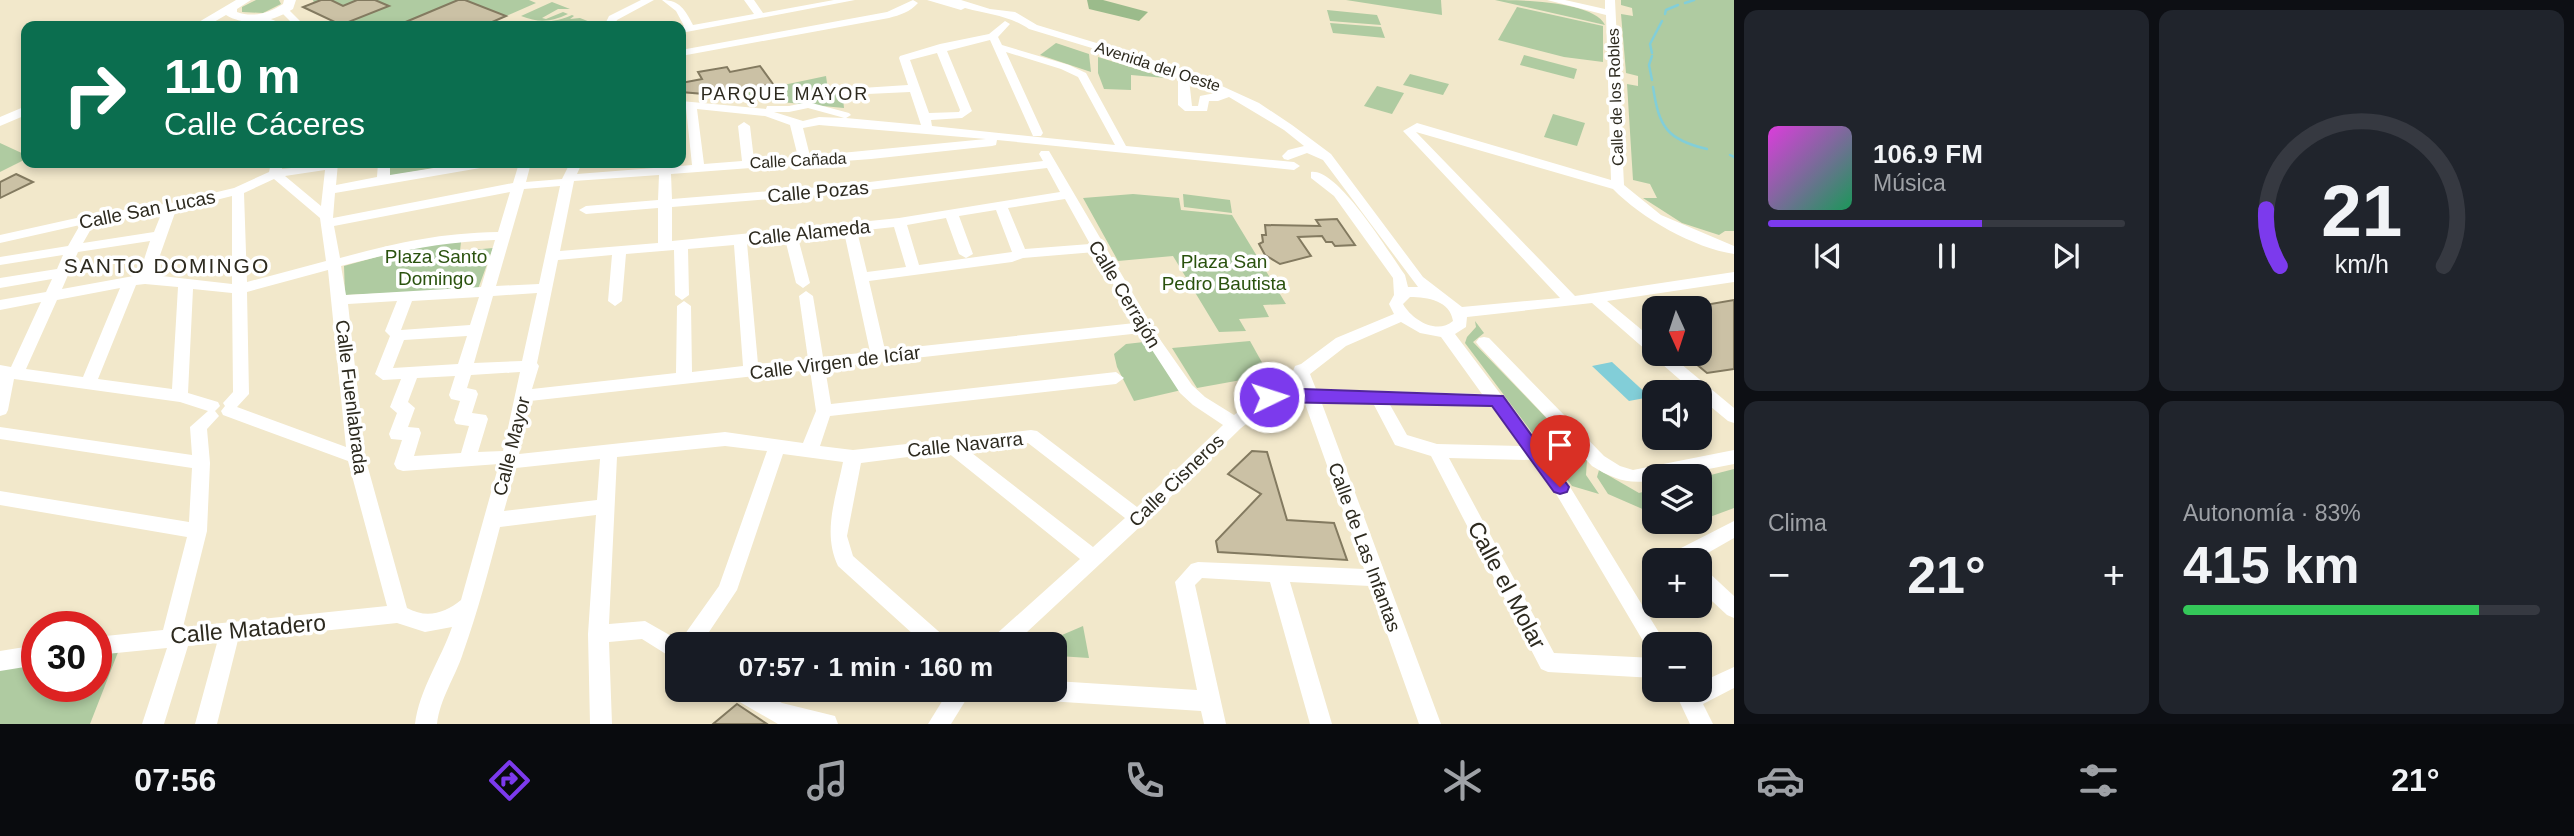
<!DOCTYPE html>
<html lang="es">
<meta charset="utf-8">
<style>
body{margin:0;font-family:Helvetica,sans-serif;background:#20242c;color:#f1f3f6;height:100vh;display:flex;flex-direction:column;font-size:26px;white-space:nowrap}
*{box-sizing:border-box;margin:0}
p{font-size:23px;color:#9ea1a6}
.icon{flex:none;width:38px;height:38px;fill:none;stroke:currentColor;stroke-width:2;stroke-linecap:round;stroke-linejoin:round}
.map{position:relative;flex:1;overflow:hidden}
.sheet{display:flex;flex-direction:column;gap:10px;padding:10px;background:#0d0f14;width:840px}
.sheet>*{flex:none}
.guide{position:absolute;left:21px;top:21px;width:665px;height:147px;border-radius:14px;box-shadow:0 4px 10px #0003;background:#0b6e4f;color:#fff;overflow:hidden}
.needle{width:46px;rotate:177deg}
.controls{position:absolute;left:1642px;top:296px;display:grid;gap:14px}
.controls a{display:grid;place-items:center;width:70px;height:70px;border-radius:14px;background:#171b24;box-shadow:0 4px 10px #0003;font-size:35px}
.speed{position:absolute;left:21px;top:611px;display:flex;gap:14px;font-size:35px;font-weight:700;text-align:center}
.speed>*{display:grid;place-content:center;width:91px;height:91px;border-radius:50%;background:#171b24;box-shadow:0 4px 10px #0003;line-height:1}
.speed .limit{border:10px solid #d22;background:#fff;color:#111}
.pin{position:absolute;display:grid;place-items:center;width:60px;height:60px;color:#fff;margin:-72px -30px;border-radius:50% 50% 50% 0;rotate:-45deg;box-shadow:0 0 7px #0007}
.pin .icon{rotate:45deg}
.me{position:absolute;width:77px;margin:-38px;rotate:86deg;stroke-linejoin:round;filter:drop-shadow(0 0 5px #0008)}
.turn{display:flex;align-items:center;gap:24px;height:147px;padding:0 28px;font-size:32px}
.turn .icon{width:91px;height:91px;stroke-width:2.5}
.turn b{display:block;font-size:49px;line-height:60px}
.big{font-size:52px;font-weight:700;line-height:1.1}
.sheet .tile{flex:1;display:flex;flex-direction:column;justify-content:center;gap:10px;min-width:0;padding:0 24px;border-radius:14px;background:#20242c}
.sheet .dial{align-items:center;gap:0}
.dial svg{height:182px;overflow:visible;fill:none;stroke:#363941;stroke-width:7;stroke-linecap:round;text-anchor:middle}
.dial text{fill:#f1f3f6;stroke:none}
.song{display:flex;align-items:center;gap:21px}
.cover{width:84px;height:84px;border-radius:10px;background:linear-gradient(135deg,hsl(300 70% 55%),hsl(150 70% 35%))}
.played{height:7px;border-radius:4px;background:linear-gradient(90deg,#7c3aed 60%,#363941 60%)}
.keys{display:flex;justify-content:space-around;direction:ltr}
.heat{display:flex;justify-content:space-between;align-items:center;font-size:38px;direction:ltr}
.charge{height:10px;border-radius:5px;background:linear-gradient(90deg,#34c759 83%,#363941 0)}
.sheet .tiles{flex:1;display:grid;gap:10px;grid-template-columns:repeat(2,1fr)}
.trip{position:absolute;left:665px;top:632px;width:402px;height:70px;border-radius:14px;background:#171b24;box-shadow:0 4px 10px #0003;font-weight:700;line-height:70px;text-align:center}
.tab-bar{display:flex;height:112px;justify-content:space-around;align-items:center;background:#090b0e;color:#9ea1a6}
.tab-bar .icon{width:49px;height:49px}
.tab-bar .active{color:#7c3aed}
.tab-bar b{font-size:32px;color:#f1f3f6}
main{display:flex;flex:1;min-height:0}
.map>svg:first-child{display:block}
</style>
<main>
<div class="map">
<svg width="1734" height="724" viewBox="0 0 1734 724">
<rect width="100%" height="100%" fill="#f2e8cb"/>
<g fill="#afcba1">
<polygon points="256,0 279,0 281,4 263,13 242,12 242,7"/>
<polygon points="313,0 529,0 536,3 483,26 335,26 338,24 303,7 314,3"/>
<polygon points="1346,0 1441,0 1442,15"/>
<path d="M1495,0C1520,0 1594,1 1605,25Z"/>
<polygon points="1621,0 1734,0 1734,231 1725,231 1719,235 1682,223 1643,198 1657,198 1650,184 1633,180 1627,84 1638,86 1638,76 1626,73 1621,14 1633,16 1632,8 1621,5"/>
<path d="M552,2L570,9H558L542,18L546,19L563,12L568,14C551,22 539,23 521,16Z"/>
<polygon points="1517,7 1603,26 1603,62 1564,57 1498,40"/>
<polygon points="1327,10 1377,15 1381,25 1330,21"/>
<path d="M572,15L574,16L570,19L580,18L590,22L582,26H490C517,14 539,30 572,15Z"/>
<polygon points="1330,23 1381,27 1385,38 1333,33"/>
<polygon points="1056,43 1089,54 1091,72 1040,55"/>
<polygon points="1524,55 1577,69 1574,79 1520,65"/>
<polygon points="1098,57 1166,78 1131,75 1131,90 1104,89 1098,73"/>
<polygon points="1410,74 1449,84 1443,95 1403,85"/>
<polygon points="826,76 828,90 842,90 844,108 727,97"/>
<polygon points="1377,86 1404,93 1392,114 1364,106"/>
<polygon points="1553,114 1585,123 1577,146 1544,137"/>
<polygon points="0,143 26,155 26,159 0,172"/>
<polygon points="389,163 465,163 388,176"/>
<polygon points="1133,194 1179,198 1181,210 1232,215 1286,304 1263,305 1269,317 1239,319 1246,331 1219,332 1173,256 1118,261 1083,198"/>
<polygon points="1183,194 1230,200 1232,213 1184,207"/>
<polygon points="461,242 460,251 493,248 478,289 345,295 344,266 420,245"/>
<polygon points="1475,321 1484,333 1473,342 1587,460 1586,475 1599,494 1572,486 1465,343 1467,337 1476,327"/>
<polygon points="1153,341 1186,389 1134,401 1117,367 1114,354 1126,344"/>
<polygon points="1250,341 1269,375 1197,388 1172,348"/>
<polygon points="1734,469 1734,508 1699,521 1699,478"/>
<polygon points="1599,470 1639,493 1654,489 1654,514 1608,494 1597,477"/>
<polygon points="1083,626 1089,658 1058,656 1055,638"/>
<polygon points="122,642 90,724 0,724 0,661 37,655 37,686 96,686 96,646"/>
</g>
<polygon fill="#9bbb8b" points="1087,0 1103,0 1148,12 1139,21 1089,9"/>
<polygon fill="#82ced8" points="1612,362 1650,397 1629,401 1592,366"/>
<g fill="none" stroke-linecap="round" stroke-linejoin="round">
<g stroke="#82ced8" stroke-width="2.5">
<polyline points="1685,3 1694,0"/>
<polyline points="1665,14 1666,10 1678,5"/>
<polyline points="1652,53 1650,44 1662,21"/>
<polyline points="1652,56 1649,65 1652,80"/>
<path d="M1653,87C1659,127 1667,140 1707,149"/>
<polyline points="1730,155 1734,157"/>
</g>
</g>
<g fill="#cbc1a5" stroke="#837a60" stroke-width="2">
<polygon points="321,0 331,0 343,6 357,0 375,0 389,6 341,25 303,7"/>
<polygon points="458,0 465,0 506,16 483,26 396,26"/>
<polygon points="760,66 773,84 716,95 681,92 681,83 702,79 698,72 727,67 730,72"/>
<polygon points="16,174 33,182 0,198 0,182"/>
<polygon points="1337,219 1355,245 1335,246 1332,242 1326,242 1322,236 1298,237 1311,256 1280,264 1265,255 1259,244 1263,242 1262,235 1266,235 1265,225 1320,226 1316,220"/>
<polygon points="1734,300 1734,369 1707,373 1684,354 1699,354 1699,306"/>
<polygon points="1252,451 1267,452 1287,520 1334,523 1347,560 1218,552 1216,541 1261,494 1228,474"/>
<polygon points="737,704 767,724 713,724"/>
</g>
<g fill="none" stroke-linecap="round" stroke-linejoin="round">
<g fill="#fff" fill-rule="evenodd">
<polygon points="641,0 654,0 617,20 614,26 604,26 609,16"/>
<path d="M662,0C680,0 685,10 693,25L754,14L744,0H754L763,13L834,0H855L681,33V27L684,26L676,11Z"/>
<path d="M913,0L918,3C910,12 900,15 889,18L681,56V50L887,12Z"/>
<path d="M927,0H961L990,9L1015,12L1037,25L1189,71L1259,103L1292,125L1331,154L1423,277L1462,307L1560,298L1403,131L1417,123L1611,180L1606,15L1547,0H1565L1605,9V0H1615L1624,185L1661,215L1734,246V254C1694,248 1641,218 1613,189L1416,132L1575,296L1734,272V282L1607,301L1654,340V354H1669L1734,408V423L1728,421L1699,397V392H1694L1592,303L1467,317L1466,327L1455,334L1567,482L1666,644H1654V653L1649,651L1555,492L1531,460L1449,458L1554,653L1654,658V678L1548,672L1541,669L1431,456L1395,445L1373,403L1321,401L1441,724H1419L1370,586L1290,582L1332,724H1310L1270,582L1202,578L1195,585L1226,724H1204L1201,711L1033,700L1025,697L1023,690H1055V681L1197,690L1175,582L1191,564L1198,562L1364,569L1304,401L1277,400L1241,428L1144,523L1014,644H990L993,637L1080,559L947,452L861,463L847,536L853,556L945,637L948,644H924L838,566C822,533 836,497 843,462L783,454L737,590L701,644H677V661L642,639L609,642L612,724H590L588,634L596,515L500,527C489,569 478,611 463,653C455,678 440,698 437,724H415C419,690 441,659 452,627L425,632L397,623L238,640L217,724H195L217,643L188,646L164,724H142L167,648L96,655V637L163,630L187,537L0,505V491L189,522L192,468L0,439V427L192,455L190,427L208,411L180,402L14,379L8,410L6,414L0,416V365L11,367L41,302L0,310V300L46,292L52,279L0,288V278L57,269L63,255L0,265V257L68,246L80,225L0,243V235L90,215L171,203L234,188L269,172L271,163H283L282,169L338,163L336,185L377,177L378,163H390V175L465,163H492L486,167L335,193L333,218L513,183L519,163H531L526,182L562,179L570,163H582L577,174L692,165L686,108L681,107V101L766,109L767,106H789L808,102L849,113L851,115L846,118L921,125L910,92L846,95L840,92L846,89L908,85L899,58L900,56L940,44L989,34L1005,21L1010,24L998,37L1002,45L1069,65L1086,73L1126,146L1294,162L1300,166L1294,170L997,140L996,145L992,146L871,159L671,174L672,199L845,185L1043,161L1039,154L1041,151H1049L1159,338L1192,385L1205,397L1234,415L1293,371L1295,366L1301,364L1336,338L1394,314L1389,304L1394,295L1393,278L1334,196L1311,178V172C1338,168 1389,253 1405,275L1408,287H1418L1323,160L1307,153L1288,160L1284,159L1282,156L1288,150L1304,146L1284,130L1229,97L1218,101H1209L1207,111H1185L1178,105V78L1181,75L1029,29C1008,15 990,15 965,8L961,10ZM990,40L1033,136H1041L1043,133L1006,52L1061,69L1078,77L1115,145L932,126L931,120L962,118L972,111L947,51ZM937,53L960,110L959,112L929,113L910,60ZM1189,79L1216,90L1220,92L1200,96L1198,106H1192ZM808,108L841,117L844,118L819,117L803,121L774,112H789ZM697,109L765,116L790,125L798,157L754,160L750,126L744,122L738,126L742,161L704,164ZM819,125L986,139L810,156L803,128ZM1047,168L1060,192L899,218L672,241V207L845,193ZM325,170L321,206L285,176ZM659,175L658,200L586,206L579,210L586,214L658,208V243L560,251L574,181ZM274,179L320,218L326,261L247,282L244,193ZM560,186L539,284L496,286L524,189ZM510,192L498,232C439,233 396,243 340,258L334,226ZM232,196V284L153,275L176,210ZM1065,199L1090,244L1025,249L1008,208ZM996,210L1012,252L919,265L907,225L946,218L959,254L966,258L973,254L959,216ZM162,212L154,232L83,243L95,222ZM894,227L906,267L867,272L857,231ZM844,232L870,352L823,357L813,296L806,291L799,296L808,359L758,364L747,243L785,239L796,283L803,288L810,283L798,238ZM495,240L481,287L346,295L341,266C395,252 439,242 495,240ZM150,241L139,275L62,289L78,252ZM734,245L743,366L692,372L691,306L684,301L677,306L676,373L532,389L539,366L537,363L558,260L612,255L608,301L615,306L622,301L626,254L674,250L675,295L682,300L689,295L688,249ZM1095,252L1135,323L885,350L869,281L1012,262L1023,258ZM328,270L346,447L237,407L249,394L247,292ZM145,284L178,287L172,389L98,379L136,285ZM120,288L83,377L26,369L57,300ZM193,289L232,293L233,392L223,403L225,406L221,411L223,415L348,461L387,606L183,627L207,531L210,463L207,429L219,416L215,411L220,406L218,402L188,393ZM537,293L522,361L474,363L493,296ZM479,297L470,325L401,330L412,301ZM1410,297C1428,297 1450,301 1453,321C1437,335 1412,320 1403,304ZM397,301L385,331L390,336L375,374L383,380L401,379L390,407L397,413L389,434L391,439L402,440L394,464L397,469L403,471L499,464L461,600C445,613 427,619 407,608L365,457L348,304ZM1401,322L1420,333L1441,337L1482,394L1316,389L1310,374L1346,346ZM1141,333L1180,393L1193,405L1223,425L1137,507L1037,431L1031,430L853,450L820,446L830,416L1116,384L1124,378L1116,372L831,404L825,368ZM467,336L458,364L393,368L404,340ZM810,370L816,411L803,443L725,432L519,454L530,401ZM520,372L503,451L478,452L488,419L486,415L472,413L478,394L476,390L467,388L471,375ZM455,376L449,395L451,399L460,401L454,420L456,424L469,426L461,453L414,456L421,433L419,428L408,427L415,408L408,402L417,378ZM1298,384L1300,389H1292ZM1389,403L1491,406L1521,446L1437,444L1407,435ZM1028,443L1125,518L1093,547L968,450ZM725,446L767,451L719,586L680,641L645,621L609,624L617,457ZM600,459L597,500L504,511L516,468Z"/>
<polygon points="281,8 287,8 305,26 295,26 281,12"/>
<polygon points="261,15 283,24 284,26 271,26 257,20 257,16"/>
<path d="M1484,337L1489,338L1604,456L1620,466L1633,470L1734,450V464L1673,476H1654V480C1629,485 1613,479 1592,466L1479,346L1476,342L1479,338Z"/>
<polygon points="1734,521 1734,538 1699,558 1700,560 1699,561 1680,560 1679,554 1681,548"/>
<polygon points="1699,568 1706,570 1734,596 1734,618 1727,615 1699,589"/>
<polygon points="37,645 37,665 0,671 0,651"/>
<polygon points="1734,667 1734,688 1703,704 1713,724 1690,724 1674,690 1699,690 1699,683"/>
<polygon points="728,690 758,690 782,703 835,716 838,724 778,724 731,697"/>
<polygon points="949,690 972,690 951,724 928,724"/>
</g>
<g fill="#fff" fill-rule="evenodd">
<path d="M236,0H251L237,9V12C253,18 269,13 283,4L284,0H296L293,9C274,21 247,28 226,15L207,26H192Z"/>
<polygon points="26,106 26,115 0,126 0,117"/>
</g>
</g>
<polygon fill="#7c3aed" stroke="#51269a" stroke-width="2" points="1273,388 1503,396 1569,487 1567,492 1560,494 1554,492 1492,406 1263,402 1260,397"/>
<g text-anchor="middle" stroke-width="7" stroke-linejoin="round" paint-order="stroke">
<g font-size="16" fill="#2d2a1f" stroke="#fff">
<text transform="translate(1158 66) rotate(18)" y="6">Avenida del Oeste</text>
<text transform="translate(1615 97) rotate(-92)" y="6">Calle de los Robles</text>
<text transform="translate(798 160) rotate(-3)" y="6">Calle Cañada</text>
</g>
<g font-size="18" letter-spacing="2" fill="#2d2a1f" stroke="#fff">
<text x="785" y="100">PARQUE MAYOR</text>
</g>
<g font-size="19" fill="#2d2a1f" stroke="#fff">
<text transform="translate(818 191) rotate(-5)" y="7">Calle Pozas</text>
<text transform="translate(147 209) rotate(-11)" y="7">Calle San Lucas</text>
<text transform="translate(809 232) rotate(-6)" y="7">Calle Alameda</text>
<text transform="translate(1125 294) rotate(59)" y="7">Calle Cerrajón</text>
<text transform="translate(835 362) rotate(-7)" y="7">Calle Virgen de Icíar</text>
<text transform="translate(352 397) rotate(83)" y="7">Calle Fuenlabrada</text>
<text transform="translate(965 444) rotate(-6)" y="7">Calle Navarra</text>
<text transform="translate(511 446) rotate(-76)" y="7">Calle Mayor</text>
<text transform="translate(1176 480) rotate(-44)" y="7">Calle Cisneros</text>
<text transform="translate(1365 547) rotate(70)" y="7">Calle de Las Infantas</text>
</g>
<g font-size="19" fill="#2a520e" stroke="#fff">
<text x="436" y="263">Plaza Santo<tspan x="436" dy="22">Domingo</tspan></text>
<text x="1224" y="268">Plaza San<tspan x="1224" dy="22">Pedro Bautista</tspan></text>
</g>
<g font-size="21" letter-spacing="2" fill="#2d2a1f" stroke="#fff">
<text x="167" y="273">SANTO DOMINGO</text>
</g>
<g font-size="23" fill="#2d2a1f" stroke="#fff">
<text transform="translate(1507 585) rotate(62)" y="8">Calle el Molar</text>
<text transform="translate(248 629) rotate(-5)" y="8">Calle Matadero</text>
</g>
</g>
</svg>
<div class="controls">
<a><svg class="needle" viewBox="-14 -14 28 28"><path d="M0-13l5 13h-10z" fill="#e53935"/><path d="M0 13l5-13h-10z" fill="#9ea1a6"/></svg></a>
<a><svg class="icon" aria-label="sound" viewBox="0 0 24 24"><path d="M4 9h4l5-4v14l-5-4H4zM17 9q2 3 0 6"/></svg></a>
<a><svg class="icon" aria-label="layers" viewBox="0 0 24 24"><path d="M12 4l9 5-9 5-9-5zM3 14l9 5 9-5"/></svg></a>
<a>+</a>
<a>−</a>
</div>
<div class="speed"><div class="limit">30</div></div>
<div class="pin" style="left:1560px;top:487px;background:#d93025"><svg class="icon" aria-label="arrive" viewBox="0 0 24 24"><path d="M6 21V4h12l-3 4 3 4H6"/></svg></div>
<svg class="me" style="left:1269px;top:397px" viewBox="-20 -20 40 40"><circle r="17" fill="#7c3aed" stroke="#fff" stroke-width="3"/><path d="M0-11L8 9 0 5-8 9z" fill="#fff"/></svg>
<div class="trip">07:57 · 1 min · 160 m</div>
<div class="guide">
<div class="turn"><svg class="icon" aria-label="right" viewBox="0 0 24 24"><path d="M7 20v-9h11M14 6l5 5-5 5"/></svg><div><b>110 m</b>Calle Cáceres</div></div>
</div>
</div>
<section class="sheet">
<div class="tiles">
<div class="tile">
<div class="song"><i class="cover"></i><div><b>106.9 FM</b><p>Música</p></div></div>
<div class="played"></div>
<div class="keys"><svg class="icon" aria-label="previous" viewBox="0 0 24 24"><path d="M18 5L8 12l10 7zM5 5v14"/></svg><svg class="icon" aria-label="pause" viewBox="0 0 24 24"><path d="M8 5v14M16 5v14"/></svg><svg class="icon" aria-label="next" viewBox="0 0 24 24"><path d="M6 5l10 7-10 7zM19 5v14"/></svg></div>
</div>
<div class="tile dial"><svg viewBox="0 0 100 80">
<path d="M14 69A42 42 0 1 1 86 69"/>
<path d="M14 69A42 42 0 0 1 8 44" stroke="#7c3aed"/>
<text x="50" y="56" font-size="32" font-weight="700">21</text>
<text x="50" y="72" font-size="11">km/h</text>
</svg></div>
<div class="tile"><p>Clima</p>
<div class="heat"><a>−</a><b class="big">21°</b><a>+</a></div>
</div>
<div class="tile"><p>Autonomía · 83%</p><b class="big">415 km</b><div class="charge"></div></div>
</div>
</section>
</main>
<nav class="tab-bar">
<b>07:56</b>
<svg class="icon active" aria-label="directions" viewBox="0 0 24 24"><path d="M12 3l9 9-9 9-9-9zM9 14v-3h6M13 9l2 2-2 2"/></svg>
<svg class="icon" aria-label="music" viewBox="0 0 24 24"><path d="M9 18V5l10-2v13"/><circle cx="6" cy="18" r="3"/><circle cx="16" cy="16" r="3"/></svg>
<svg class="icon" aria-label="phone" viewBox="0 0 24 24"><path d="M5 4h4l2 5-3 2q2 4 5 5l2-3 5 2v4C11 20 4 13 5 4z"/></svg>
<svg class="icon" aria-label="climate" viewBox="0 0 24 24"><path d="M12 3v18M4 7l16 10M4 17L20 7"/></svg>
<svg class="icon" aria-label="car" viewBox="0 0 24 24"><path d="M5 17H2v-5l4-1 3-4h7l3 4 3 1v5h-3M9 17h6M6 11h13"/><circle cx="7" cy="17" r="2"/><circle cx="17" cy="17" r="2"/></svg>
<svg class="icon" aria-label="filters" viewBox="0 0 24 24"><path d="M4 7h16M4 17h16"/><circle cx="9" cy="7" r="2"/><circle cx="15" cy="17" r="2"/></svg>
<b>21°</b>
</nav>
